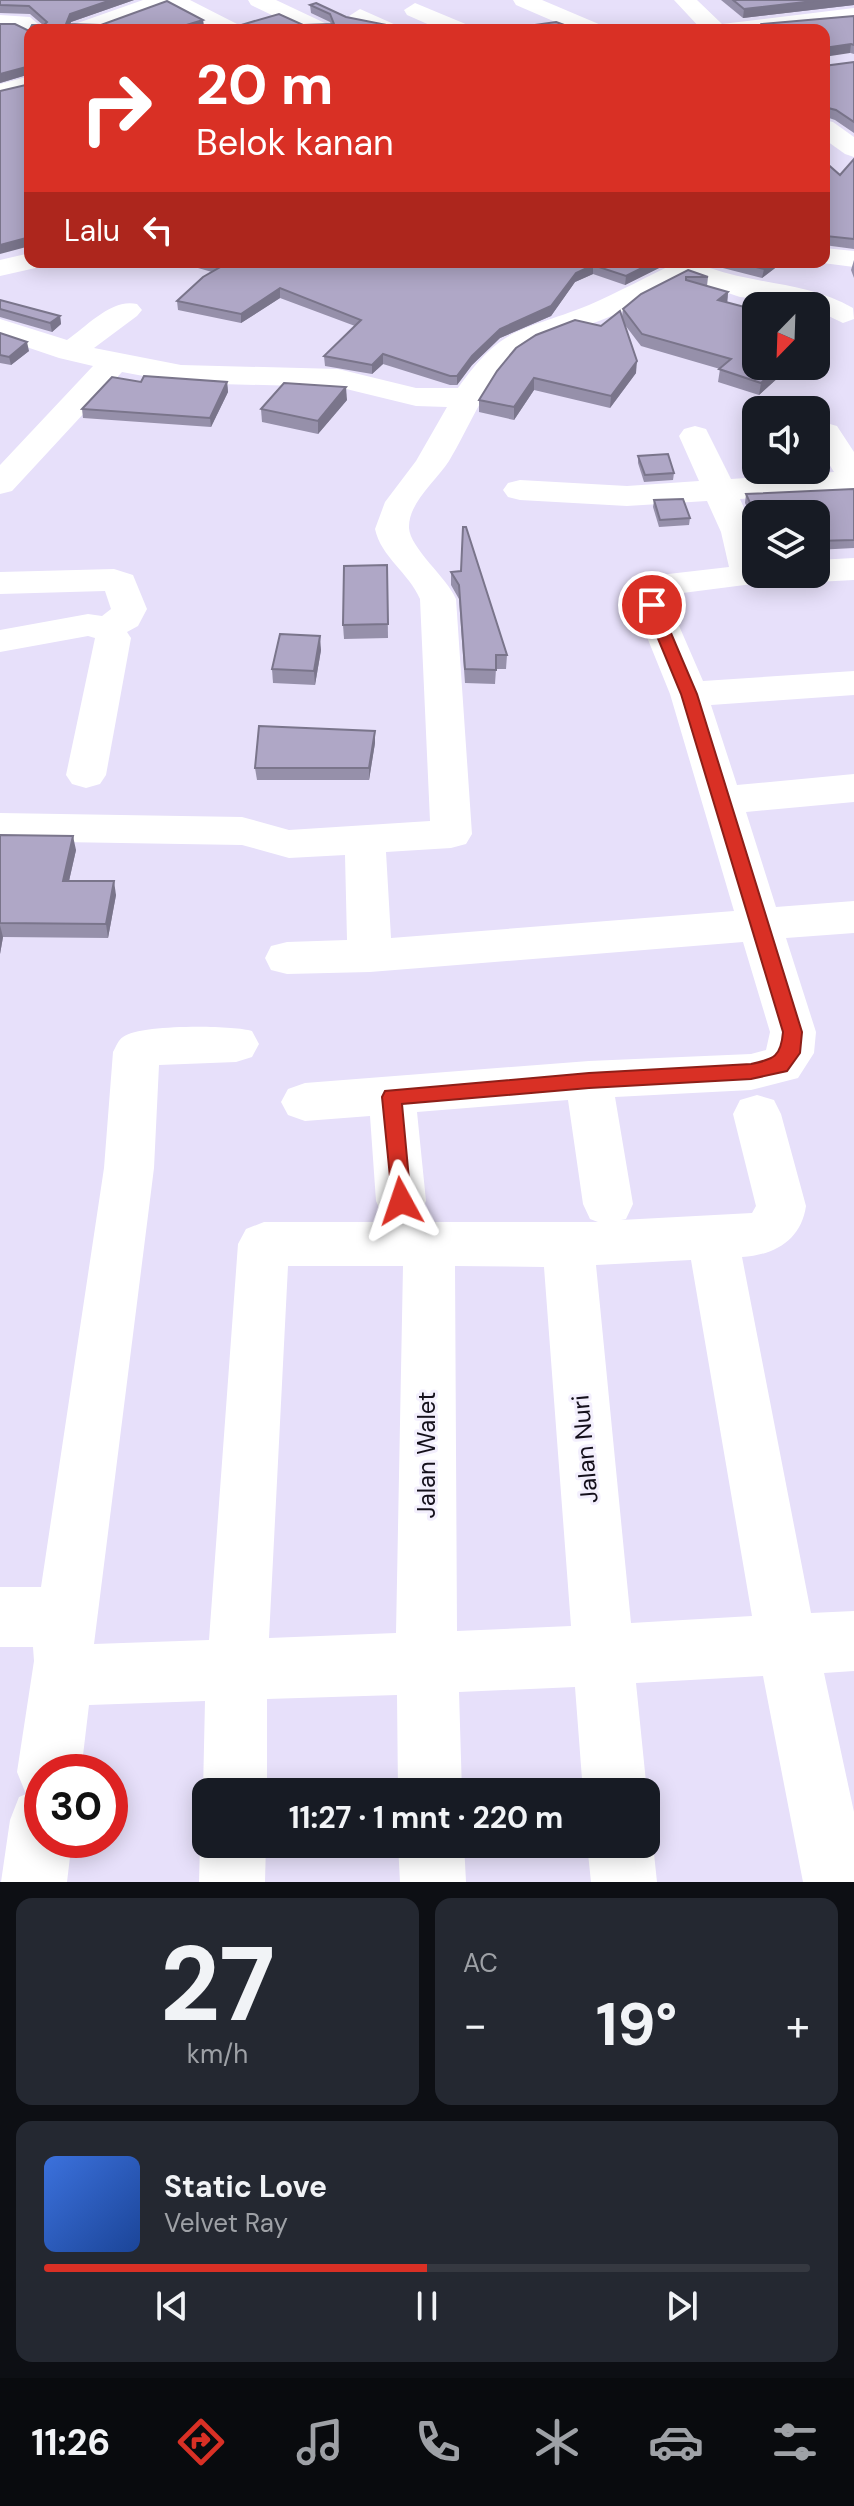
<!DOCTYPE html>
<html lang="id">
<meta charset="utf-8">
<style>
body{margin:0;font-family:"DM Sans",sans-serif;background:#242831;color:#f1f3f6;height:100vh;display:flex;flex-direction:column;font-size:30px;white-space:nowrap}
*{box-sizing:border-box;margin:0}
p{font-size:26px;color:#9ea1a6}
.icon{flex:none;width:44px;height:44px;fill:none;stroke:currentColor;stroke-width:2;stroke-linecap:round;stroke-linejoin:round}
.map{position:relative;height:1882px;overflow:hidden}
.drawer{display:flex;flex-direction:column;gap:16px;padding:16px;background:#0d0f14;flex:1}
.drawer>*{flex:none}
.guide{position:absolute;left:24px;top:24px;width:806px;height:244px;border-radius:16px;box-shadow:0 4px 20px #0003;background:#d93025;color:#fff;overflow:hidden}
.needle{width:52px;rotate:203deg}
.buttons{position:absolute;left:742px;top:292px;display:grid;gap:16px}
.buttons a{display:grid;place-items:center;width:88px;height:88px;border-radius:16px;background:#171b24;box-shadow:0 4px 20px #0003;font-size:40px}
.speed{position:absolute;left:24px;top:1754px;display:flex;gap:16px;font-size:40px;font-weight:700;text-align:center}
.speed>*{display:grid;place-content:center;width:104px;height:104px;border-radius:50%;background:#171b24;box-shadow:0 4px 20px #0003;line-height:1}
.speed .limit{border:12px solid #d22;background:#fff;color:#111}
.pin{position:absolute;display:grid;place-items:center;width:68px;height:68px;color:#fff;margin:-34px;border:4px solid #fff;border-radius:50%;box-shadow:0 2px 8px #0007}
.me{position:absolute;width:88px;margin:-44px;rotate:355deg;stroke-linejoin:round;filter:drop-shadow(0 0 6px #0008)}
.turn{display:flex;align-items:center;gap:28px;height:168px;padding:0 40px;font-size:36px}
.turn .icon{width:104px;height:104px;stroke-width:2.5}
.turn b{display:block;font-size:56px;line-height:68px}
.then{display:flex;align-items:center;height:76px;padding:0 40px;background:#0003;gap:16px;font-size:30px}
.big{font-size:60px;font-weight:700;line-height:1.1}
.drawer .card{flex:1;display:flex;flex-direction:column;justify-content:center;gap:12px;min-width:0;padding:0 28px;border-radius:16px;background:#242831}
.drawer .dial{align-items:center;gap:0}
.dial b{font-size:104px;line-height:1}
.song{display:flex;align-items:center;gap:24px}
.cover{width:96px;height:96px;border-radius:12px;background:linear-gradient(135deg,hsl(220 70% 55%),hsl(220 70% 35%))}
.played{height:8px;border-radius:4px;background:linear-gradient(90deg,#d93025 50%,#363941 50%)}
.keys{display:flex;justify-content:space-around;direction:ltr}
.heat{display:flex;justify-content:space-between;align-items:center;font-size:44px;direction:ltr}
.drawer .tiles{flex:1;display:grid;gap:16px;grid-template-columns:1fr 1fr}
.card:last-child{grid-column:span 2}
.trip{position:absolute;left:192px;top:1778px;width:468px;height:80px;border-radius:16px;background:#171b24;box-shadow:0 4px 20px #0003;font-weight:700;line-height:80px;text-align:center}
.tabs{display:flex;height:128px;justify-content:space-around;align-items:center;background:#090b0e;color:#9ea1a6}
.tabs .icon{width:56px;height:56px}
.tabs .current{color:#d93025}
.tabs b{font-size:36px;color:#f1f3f6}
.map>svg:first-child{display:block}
</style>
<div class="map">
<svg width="854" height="1882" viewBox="0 0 854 1882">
<rect width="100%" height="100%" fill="#e7e0fa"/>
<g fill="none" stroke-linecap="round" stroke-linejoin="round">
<g fill="#fff" fill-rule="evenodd">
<polygon points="143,0 190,0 239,25 242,30 214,30 168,6 101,30 69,30 72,25"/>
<polygon points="248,0 276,0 329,25 332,30 303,30 251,5"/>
<polygon points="513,0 542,0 601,25 604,30 574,30 516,5"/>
<polygon points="674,0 697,0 722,24 854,8 854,22 782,30 702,30"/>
<polygon points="415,3 468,25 471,30 441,30 407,15 404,10"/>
<path d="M360,9L396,25L399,30C381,30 362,32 349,16Z"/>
<polygon points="0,15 30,17 45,30 30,30 30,36 17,29 0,29"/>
<polygon points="30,76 30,90 0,98 0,84"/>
<polygon points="824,120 833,122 854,137 854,157 845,154 824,139"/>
<polygon points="824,248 854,251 854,267 815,262 824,262"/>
<polygon points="30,253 30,262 43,262 40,267 0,276 0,260"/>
<path d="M678,262H715L710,268C758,285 808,282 853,308L854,319L843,323L816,310V306L740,297L686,279C659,293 632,308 604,319C574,331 539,335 514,358C484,386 470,426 449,461C436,481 408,503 409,528C410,548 447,578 456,599L472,834L466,844L451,848L386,852L391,938L734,911L670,694L634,605L636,594L651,576L729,567L721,532L707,501L627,506L520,500L508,497L503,490L508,483L520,480L627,486L699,481L679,436L684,429L695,426L706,429L731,479L834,472L816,443V426L826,423L837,426L854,452V491L740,499L756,535V574H782L776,581L675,594L670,605L703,681L854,671V695L711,705L737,785L854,774V802L746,812L776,907L854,901V933L786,938L816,1032L814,1053L798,1078L751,1090L615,1097L633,1204L626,1219L621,1220L752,1213L756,1206L733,1114L740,1100L757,1095L774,1100L781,1114L806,1206C801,1240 775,1255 742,1257L811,1613L854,1611V1671L824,1673L854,1812V1882H803L763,1676L636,1683L647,1792L646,1795V1792H583L575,1687L459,1692L462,1792H398L397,1695L267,1699V1792H206V1799L203,1792L205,1701L89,1705L81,1772H42V1840H72L67,1882H1L10,1820L19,1797L26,1794L17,1772L34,1661L33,1647H0V1587H41L104,1168L113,1052C116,1047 118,1040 123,1037C140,1024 232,1025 252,1031L259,1044L252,1057L236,1062L159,1065L154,1168L94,1644L209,1640L238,1244L246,1229L264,1222H598L590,1219L583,1204L568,1100L417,1112L426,1201L419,1216L401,1222L383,1216L376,1201L370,1116L305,1121L288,1115L281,1102L288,1089L305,1083L589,1061L751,1054L766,1050L770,1032L743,942L370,972L287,974L271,970L265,958L271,946L287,942L347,940L345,855L289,858L242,845L0,841V813L242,817L289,830L430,821L420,599C409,573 381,557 375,529L385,502L416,461L447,407L416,406L338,387L181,383L122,372L12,491L0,494V465L93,366L59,358L0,338V319L67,340C87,326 112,298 137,304L142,310L137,316L94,348L181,365L338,369L416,388H458C503,324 522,332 589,305C619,292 648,276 678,262ZM691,1260L752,1616L631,1623L596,1265ZM288,1266H403L396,1633L269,1638ZM455,1266L544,1267L571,1626L457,1631Z"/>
<polygon points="854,558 854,580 816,582 804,578 800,574 816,574 816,560"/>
<polygon points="114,569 133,575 147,609 138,626 127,632 131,638 106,775 100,784 86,788 72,784 66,775 95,638 88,636 0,652 0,630 88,614 102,616 111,609 105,591 0,594 0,572"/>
<polygon points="646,1828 653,1844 657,1882 591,1882 587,1844 646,1844"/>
<polygon points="206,1830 206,1844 266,1844 265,1882 199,1882 200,1844"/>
<polygon points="398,1844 464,1844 466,1882 400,1882"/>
</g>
</g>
<g fill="#9690aa">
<polygon points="0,0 134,0 71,22 70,24 101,25 167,1 203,20 204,28 197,30 30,30 30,74 0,83 0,24 15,24 29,31 32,25 43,25 30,14 0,13"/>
<polygon points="721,0 854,0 854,5 743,18"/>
<polygon points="310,5 346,17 388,30 241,30 241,25 331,24 330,22 311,13"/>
<polygon points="854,16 854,54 761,28 762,24"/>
<polygon points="854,62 854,133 835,120 826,117 824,115 824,66"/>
<polygon points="854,159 854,249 824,245 824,161 840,175"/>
<polygon points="854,260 854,278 851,270"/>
<polygon points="198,262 671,262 625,285 593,274 575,282 551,316 500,338 472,365 457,385 450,385 383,364 372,374 325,366 324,356 355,326 280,298 241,323 178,310 177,301 212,272 198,268"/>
<polygon points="716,262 783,262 762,278 715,266"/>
<polygon points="688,270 708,277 707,286 728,292 727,303 756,366 791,366 759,395 718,382 720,369 641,346 625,325 636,373 610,408 534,390 514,420 479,412 479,400 601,326 622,317 623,309"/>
<polygon points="0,300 60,316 61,324 52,332 0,317"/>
<polygon points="0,333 29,351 11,365 0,363"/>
<polygon points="141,382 227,382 228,392 211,427 83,418 82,409"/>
<polygon points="347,400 318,434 262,422 261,409"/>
<polygon points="638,456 674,473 673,480 644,482 638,463"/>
<polygon points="854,489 854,548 816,550 816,514 756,514 756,528 745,503 746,494"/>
<polygon points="654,500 690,518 689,525 659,527 653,507"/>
<polygon points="387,565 388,638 344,639 343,625"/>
<polygon points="461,571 507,655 506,669 496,669 495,684 465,683 459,599 451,585 451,572"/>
<polygon points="321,650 315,685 273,683 272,669"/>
<polygon points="375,731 375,743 369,780 257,780 255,768"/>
<polygon points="0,835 76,850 69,881 116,895 108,938 3,937 0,954"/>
</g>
<g fill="#7a758b">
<polygon points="111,0 134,0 71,22 68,30 66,24 70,14"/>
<polygon points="822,0 854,0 854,5 743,18 744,9"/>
<polygon points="203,20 204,28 197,30 170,30"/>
<polygon points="851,44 850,53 824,57 824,48"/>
<polygon points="30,66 30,74 0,83 0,74"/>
<polygon points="30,237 30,246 0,254 0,245"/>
<polygon points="654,262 671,262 625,285 626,276"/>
<polygon points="773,262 783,262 762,278 764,269"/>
<polygon points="593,265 593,274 575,282 551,316 500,338 472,365 457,385 457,376 472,356 500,329 576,273"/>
<polygon points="280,288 280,298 241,323 241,314"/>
<polygon points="728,292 727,305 718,300"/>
<polygon points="60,316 61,324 52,332 50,323"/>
<polygon points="823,326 820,339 816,343 816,332"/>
<polygon points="27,342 29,351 11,365 9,357"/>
<polygon points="383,354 383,364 372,374 372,365"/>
<polygon points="637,361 636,373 610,408 611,396"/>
<polygon points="779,366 791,366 759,395 761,383"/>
<polygon points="534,378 534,390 514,420 514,407"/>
<polygon points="227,382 228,392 211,427 210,418"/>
<polygon points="346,387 347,400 318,434 318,421"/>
<polygon points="320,636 321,650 315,685 314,671"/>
<polygon points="375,731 375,743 369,780 369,768"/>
<polygon points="73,836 76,850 66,894 63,881"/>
<polygon points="114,881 116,895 108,938 106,924"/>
<polygon points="0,925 3,937 0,954"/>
</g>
<g fill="#afa7c6" stroke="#7a758b" stroke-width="2">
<polygon points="0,0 111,0 70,14 66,24 101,25 167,1 203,20 170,30 30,30 30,66 0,74 0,24 15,24 29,31 32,25 44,25 47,22 29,6 0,5"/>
<polygon points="733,0 822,0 744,9"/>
<polygon points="316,3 346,17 387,25 388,30 249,30 241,25 279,14 303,25 334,24 330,14 310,5"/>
<polygon points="854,16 854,45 851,44 824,48 824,30 746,30 766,28 762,24"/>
<polygon points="556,22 578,30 500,30"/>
<polygon points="854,62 854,122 836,110 828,108 824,104 824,66"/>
<polygon points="30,84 30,237 0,245 0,91"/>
<polygon points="854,159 854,239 826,236 824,240 824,161 840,175"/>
<polygon points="209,262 654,262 626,276 593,265 576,273 551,306 500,329 472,356 457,376 450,376 383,354 372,365 324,356 361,320 280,288 241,314 177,301 203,277 222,266"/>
<polygon points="736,262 773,262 764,269"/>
<polygon points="688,270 708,277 686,277 686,280 728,292 718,300 756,310 756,366 779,366 761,383 719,369 731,359 642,334 623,309 641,294"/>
<polygon points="0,300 60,316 50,323 0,309"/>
<polygon points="620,311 637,361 611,396 534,378 514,407 479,400 497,371 516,348 536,335 575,320 601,326"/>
<polygon points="816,325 823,326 816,332"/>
<polygon points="0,333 27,342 9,357 0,355"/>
<polygon points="144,376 227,382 210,418 82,409 112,377 141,382"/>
<polygon points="284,383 346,387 318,421 261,409"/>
<polygon points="668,454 674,473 645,475 638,456"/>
<polygon points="854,489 854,540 816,541 816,514 756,514 756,516 746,494"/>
<polygon points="683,499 690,518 660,520 654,500"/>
<polygon points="463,527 466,527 507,655 496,655 496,670 465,669 459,585 451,572 461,571"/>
<polygon points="387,565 388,624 343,625 344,566"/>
<polygon points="280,634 320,636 314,671 272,669"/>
<polygon points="259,726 375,731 369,768 255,768"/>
<polygon points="0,835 73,836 63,881 114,881 106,924 0,923"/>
</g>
<path fill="#d93025" stroke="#8d1f18" stroke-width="2" d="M652,600L659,605L697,694L802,1032L800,1053L787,1071L751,1079L589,1088L402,1104L411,1201L408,1207L401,1209L393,1207L382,1097L385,1091L589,1073L751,1064C774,1059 781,1057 783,1032L681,694L644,605Z"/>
<g text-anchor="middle" stroke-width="6" stroke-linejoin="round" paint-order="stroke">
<g font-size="24" fill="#14101b" stroke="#f3effd">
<text transform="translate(585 1449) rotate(-95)" y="8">Jalan Nuri</text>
<text transform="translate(427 1455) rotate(-90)" y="8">Jalan Walet</text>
</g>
</g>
</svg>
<div class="buttons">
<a><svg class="needle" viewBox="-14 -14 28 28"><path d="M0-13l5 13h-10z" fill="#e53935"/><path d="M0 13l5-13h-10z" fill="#9ea1a6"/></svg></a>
<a><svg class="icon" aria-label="sound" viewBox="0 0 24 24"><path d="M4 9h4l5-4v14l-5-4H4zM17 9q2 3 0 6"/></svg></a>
<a><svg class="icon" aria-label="layers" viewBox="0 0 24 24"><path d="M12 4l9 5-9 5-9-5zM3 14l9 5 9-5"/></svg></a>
</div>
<div class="speed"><div class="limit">30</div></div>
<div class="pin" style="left:652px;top:605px;background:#d93025"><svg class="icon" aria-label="arrive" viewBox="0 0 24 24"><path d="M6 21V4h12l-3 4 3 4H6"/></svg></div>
<svg class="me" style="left:401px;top:1201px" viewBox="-20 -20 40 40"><path d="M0-17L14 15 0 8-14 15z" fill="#d93025" stroke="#fff" stroke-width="4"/></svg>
<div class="trip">11:27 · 1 mnt · 220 m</div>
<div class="guide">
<div class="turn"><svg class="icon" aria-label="right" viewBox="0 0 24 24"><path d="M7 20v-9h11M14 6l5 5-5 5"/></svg><div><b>20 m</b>Belok kanan</div></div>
<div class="then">Lalu<svg class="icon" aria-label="left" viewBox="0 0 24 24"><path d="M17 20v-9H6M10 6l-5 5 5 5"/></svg></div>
</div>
</div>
<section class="drawer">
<div class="tiles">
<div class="card dial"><b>27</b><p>km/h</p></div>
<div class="card"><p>AC</p>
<div class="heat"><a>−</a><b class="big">19°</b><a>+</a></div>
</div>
<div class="card">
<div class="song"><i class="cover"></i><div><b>Static Love</b><p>Velvet Ray</p></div></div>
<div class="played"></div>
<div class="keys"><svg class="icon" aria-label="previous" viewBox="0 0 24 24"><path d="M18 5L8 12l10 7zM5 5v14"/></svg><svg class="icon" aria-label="pause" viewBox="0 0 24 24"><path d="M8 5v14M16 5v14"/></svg><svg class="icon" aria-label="next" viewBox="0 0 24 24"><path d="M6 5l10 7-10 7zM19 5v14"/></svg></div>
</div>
</div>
</section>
<nav class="tabs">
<b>11:26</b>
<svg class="icon current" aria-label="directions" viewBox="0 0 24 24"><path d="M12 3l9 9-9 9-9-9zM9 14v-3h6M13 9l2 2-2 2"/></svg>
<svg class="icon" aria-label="music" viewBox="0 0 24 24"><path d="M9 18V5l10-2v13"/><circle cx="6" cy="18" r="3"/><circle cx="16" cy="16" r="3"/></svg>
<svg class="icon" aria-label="phone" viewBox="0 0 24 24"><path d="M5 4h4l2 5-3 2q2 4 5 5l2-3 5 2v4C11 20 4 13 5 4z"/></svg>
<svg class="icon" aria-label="climate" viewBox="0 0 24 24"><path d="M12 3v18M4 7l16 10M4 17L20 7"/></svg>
<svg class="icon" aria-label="car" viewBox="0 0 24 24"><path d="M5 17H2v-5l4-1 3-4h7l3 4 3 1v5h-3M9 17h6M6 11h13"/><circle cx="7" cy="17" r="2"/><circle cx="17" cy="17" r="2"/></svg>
<svg class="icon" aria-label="filters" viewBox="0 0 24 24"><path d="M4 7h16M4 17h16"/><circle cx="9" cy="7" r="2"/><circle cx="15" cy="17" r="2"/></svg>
</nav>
